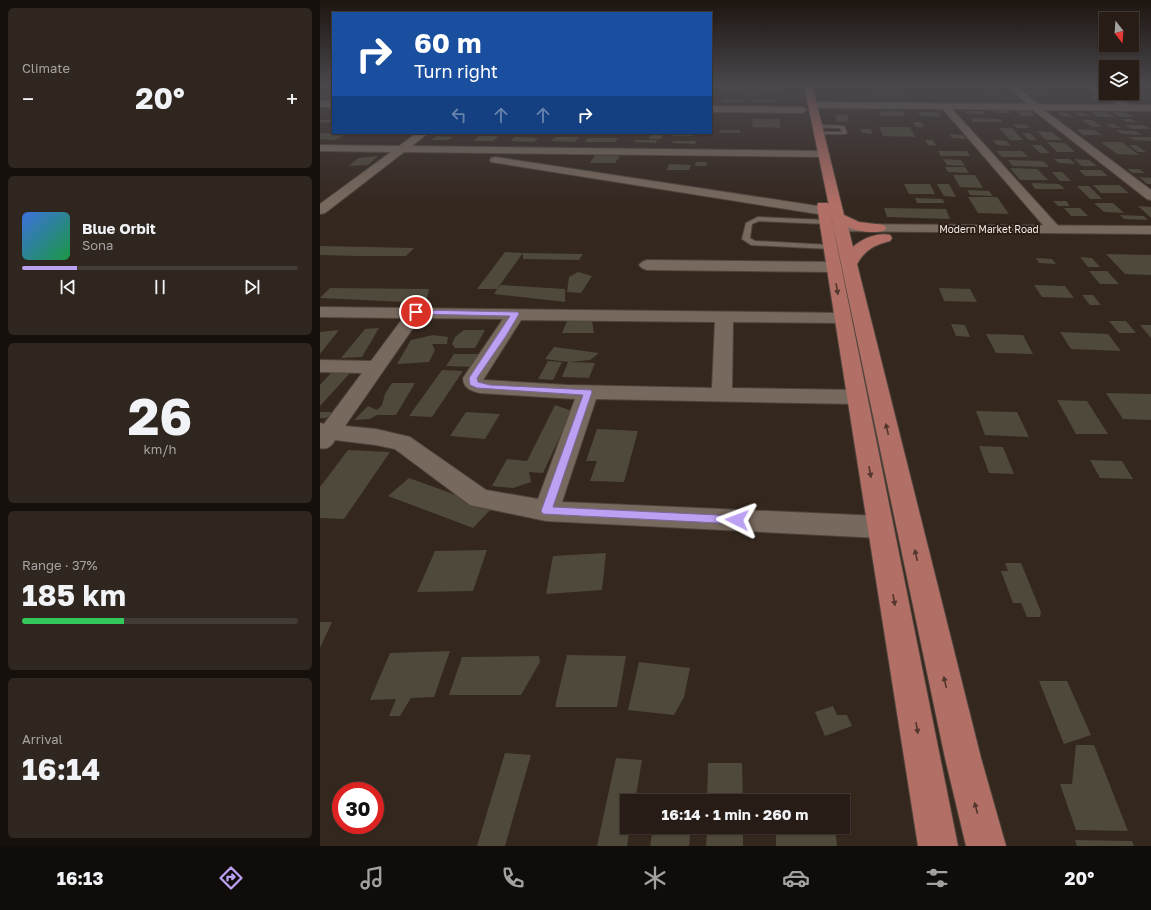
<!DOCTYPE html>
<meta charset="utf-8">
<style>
body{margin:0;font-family:"Golos Text",sans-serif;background:#2f261f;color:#f1f3f6;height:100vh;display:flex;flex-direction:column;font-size:15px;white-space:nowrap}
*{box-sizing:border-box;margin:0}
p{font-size:13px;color:#a4a2a1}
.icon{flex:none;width:22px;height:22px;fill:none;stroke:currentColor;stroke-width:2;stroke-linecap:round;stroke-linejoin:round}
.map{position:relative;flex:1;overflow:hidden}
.sheet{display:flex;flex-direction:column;gap:8px;padding:8px;background:#15100c;width:320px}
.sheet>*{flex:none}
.guide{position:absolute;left:12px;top:12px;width:380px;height:122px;border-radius:0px;box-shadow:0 1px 3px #0004,0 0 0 1px #433b35;background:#1a4fa0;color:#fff;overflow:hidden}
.needle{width:26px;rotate:163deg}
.tools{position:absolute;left:779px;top:12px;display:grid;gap:8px}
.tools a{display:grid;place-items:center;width:40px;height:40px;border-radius:0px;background:#271d16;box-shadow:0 1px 3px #0004,0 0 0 1px #433b35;font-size:20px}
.speed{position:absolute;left:12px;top:782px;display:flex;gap:8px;font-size:20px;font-weight:700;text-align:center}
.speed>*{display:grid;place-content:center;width:52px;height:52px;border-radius:50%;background:#271d16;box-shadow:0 1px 3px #0004,0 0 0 1px #433b35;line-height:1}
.speed .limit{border:6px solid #d22;background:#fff;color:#111}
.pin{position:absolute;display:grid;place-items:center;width:34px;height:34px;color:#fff;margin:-17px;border:2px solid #fff;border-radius:50%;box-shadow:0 1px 4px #0007}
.me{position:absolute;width:44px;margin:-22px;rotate:273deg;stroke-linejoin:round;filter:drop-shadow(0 0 3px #0008)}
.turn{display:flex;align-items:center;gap:14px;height:84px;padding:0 16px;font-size:18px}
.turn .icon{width:52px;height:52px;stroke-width:2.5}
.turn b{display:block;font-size:28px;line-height:34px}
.lanes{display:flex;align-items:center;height:38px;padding:0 16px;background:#0003;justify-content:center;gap:20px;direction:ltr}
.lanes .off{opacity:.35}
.big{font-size:30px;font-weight:700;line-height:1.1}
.sheet .card{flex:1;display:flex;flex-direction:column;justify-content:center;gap:6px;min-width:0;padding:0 14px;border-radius:6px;background:#2f261f}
.sheet .dial{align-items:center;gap:0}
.dial b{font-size:52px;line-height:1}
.song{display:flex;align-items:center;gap:12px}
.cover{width:48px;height:48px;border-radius:6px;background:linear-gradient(135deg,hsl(220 70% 55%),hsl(140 70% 35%))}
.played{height:4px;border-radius:2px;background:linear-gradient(90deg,#bca0f2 20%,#433b35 20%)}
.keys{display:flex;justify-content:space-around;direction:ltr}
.heat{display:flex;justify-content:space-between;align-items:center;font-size:22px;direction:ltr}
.charge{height:6px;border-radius:3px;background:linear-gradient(90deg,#34c759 37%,#433b35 0)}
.trip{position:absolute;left:300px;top:794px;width:230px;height:40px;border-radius:0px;background:#271d16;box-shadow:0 1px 3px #0004,0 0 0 1px #433b35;font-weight:700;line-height:40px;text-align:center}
.menu{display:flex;height:64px;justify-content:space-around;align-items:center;background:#100c09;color:#a4a2a1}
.menu .icon{width:28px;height:28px}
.menu .on{color:#bca0f2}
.menu b{font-size:18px;color:#f1f3f6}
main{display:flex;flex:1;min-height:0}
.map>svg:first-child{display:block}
</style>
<main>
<section class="sheet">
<div class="card"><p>Climate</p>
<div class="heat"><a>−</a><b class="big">20°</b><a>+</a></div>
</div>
<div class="card">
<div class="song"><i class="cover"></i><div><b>Blue Orbit</b><p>Sona</p></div></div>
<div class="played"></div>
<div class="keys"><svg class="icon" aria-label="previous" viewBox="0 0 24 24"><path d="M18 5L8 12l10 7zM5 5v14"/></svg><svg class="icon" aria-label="pause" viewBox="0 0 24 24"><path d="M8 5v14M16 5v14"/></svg><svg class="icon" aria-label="next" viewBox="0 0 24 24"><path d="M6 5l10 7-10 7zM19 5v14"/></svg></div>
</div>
<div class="card dial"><b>26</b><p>km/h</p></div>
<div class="card"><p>Range · 37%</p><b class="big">185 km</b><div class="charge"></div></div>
<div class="card"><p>Arrival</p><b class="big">16:14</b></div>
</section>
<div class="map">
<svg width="831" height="846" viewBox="0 0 831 846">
<rect width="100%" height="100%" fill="#34271e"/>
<g fill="#4e493a">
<polygon points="435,85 460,88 461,91 435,91"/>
<polygon points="404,88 421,89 420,91 403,91"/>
<polygon points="665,91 677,92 681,95 669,95"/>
<polygon points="707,91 722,91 727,95 712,95"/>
<polygon points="552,92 581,93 583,95 553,95"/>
<polygon points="431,93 454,93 454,95 435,94 435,97 428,97"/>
<polygon points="770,96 782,96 788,100 776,100"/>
<polygon points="803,96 820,96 826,99 809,99"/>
<rect x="402" y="99" width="22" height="3"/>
<polygon points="434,99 457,100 457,102 434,103"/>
<polygon points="671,109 688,110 692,113 675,113"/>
<polygon points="694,109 707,109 715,116 701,116"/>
<polygon points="788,109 801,110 814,117 800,117"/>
<polygon points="559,111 582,111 585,116 561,116"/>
<polygon points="644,111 662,111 665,114 647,114"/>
<polygon points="598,112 618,112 621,117 601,116"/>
<polygon points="737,112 747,113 753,117 742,116"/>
<polygon points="753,112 765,113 770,116 758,116"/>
<polygon points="771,112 787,112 794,117 778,117"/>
<polygon points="516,115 527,115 529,122 517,122"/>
<polygon points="650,118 680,119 683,122 653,122"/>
<polygon points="433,119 460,119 460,128 432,127"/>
<polygon points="800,119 811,119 818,123 806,122"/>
<polygon points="0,120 13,120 13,122 0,123"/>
<polygon points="762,120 772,120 783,127 772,127"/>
<polygon points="593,122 602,122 605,127 596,127"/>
<polygon points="693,124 707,125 711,128 697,128"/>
<polygon points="786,124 794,124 801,128 792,128"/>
<polygon points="804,125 824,125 831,129 811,129"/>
<polygon points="559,127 590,127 595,137 563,136"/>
<polygon points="679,128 692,128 703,140 690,140"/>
<polygon points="540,129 551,129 552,134 542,133"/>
<polygon points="756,129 774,130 782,135 763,135"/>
<polygon points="400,130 420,130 420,133 399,133"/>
<polygon points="796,130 816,131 822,135 802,134"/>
<polygon points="717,131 732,132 742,140 726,140"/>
<polygon points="0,133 26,134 15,140 0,139"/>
<polygon points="331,133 343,134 341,139 329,139"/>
<polygon points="353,133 375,133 374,136 352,136"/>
<polygon points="702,133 710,133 717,140 709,140"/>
<polygon points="629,134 643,135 646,139 632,138"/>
<polygon points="117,136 133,137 128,140 112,140"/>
<polygon points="159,136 178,136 173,141 154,141"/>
<polygon points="195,137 218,138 214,142 191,141"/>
<polygon points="236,137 259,137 255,142 231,141"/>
<polygon points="808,137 831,137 831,141 814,140"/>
<polygon points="268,138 298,138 295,142 265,142"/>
<polygon points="316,140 337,140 336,143 314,142"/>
<polygon points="605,140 613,140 616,146 608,145"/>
<polygon points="673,140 686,141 691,146 677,145"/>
<polygon points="353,141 376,141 375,144 352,143"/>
<polygon points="727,142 745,143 755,152 737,152"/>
<polygon points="781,142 802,142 819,155 797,154"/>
<polygon points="712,145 721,145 729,153 720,153"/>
<polygon points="809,145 816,145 826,152 818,152"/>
<polygon points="618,151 647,151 650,156 621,156"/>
<polygon points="676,151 702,151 708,157 682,157"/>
<polygon points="275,155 300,156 295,163 270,163"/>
<polygon points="58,156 48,165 29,166 38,158"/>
<polygon points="623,159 641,160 645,166 627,165"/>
<polygon points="734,159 750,159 755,164 739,163"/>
<polygon points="754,159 769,160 777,166 762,166"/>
<polygon points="688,160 723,161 729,167 693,166"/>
<polygon points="376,162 387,162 386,166 375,166"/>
<polygon points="349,164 371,165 369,170 347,170"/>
<polygon points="625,167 645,167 649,173 628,172"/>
<polygon points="690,168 717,169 728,180 700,180"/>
<polygon points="807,169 819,169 825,173 813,173"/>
<polygon points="759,170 781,170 788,176 765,176"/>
<polygon points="732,172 742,172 751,181 740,181"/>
<polygon points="633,175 655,175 663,188 640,187"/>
<polygon points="819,177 831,178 831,184 827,184"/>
<polygon points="711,183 739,184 745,189 715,189"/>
<polygon points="584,184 610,184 615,194 589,194"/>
<polygon points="617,184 629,184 636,197 624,196"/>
<polygon points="773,185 799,185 809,193 781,193"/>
<polygon points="757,186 769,186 782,199 770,199"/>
<polygon points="647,190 669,191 673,196 650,195"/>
<polygon points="648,197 677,197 689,214 658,213"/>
<polygon points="595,198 622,199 625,203 597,203"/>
<polygon points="733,201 746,201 750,206 738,206"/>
<polygon points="774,203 793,203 804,213 784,212"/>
<polygon points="818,206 831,207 831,218"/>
<polygon points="564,208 626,209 630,219 567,217"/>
<polygon points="744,208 760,208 768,216 751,216"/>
<polygon points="800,215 824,216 828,220 804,219"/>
<polygon points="0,246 49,247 94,248 86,256 39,256 0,255"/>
<polygon points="185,252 203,253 177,289 181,285 245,289 245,302 174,294 177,289 157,289"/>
<polygon points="203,253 263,254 259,260 203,259"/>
<polygon points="786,254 831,255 831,275 805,274"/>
<polygon points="760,257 772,258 780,267 768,267"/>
<polygon points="716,258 732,259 736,264 719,263"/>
<polygon points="769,271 787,271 799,284 780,284"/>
<polygon points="258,272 272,276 261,293 247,292 249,277"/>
<polygon points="714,285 745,286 754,298 722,297"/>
<polygon points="10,288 109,289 106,303 0,298"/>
<polygon points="619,288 650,289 657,302 624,301"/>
<polygon points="762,295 773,295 781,305 770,305"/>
<polygon points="247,321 272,321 274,333 242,333"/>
<polygon points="789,321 806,321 816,333 799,333"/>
<polygon points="631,324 645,325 650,337 636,336"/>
<polygon points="820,325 831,325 831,338"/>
<polygon points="59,328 42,357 21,358 45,329"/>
<polygon points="19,330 0,354 0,332"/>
<polygon points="144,330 165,330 155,348 135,348 132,344 135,337"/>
<polygon points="740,332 788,334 801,351 751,349"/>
<polygon points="666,334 703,335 713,354 676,353"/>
<polygon points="113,335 128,337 127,344 112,344 115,350 109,362 77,364 91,340"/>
<polygon points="234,347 279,353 270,360 250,362 275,363 269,378 242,377 248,362 225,359"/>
<polygon points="134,354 161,354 153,367 126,366"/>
<polygon points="228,361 242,362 233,380 218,379"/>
<polygon points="122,370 143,371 112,417 89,416"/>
<polygon points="12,372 31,372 0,406 0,385"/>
<polygon points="72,383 95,383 76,415 57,415 50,419 34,420 48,406 57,410 62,405 65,394"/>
<polygon points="786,393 831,394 831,420 803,419"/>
<polygon points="737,400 767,401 788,434 756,434"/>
<polygon points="235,405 252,411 223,473 209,472 211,482 193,488 172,486 187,459 207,461"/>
<polygon points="656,411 697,412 709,437 665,435"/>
<polygon points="0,412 15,412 6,418 0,418"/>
<polygon points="146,412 180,414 165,439 130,436"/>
<polygon points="277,429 318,431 304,482 270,481 277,461 266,461"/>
<polygon points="659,446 683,447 694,474 669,473"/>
<polygon points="28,450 70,452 24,519 0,518 0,487"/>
<polygon points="770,460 802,461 813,479 780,478"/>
<polygon points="89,478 172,508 153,528 68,496"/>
<polygon points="167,550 153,591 97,592 115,551"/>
<polygon points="286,553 282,590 226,594 233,556"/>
<polygon points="685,563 701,563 721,612 720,617 707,617 701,603 693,603 681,571 688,571"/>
<polygon points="0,622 12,622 0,648"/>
<polygon points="130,651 114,697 91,698 80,716 69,716 76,699 50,700 70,653"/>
<polygon points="247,655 306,656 297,707 235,707"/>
<polygon points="219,656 220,662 201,695 129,695 142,657"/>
<polygon points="319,662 370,668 364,697 354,715 308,710"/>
<polygon points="719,681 747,681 771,735 744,744"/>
<polygon points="513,706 517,715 527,715 532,726 505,736 495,712"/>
<polygon points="756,745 774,745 808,831 756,830 740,784 752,784"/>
<polygon points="185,753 211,755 185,846 157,846"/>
<polygon points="296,758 322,760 315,801 307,801 307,827 310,827 307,846 277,846"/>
<polygon points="388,763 422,763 423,801 387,801"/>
<polygon points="455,795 513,796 513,801 455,801"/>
<polygon points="333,827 371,827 369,846 330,846"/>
<polygon points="387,827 423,827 423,846 386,846"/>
<polygon points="456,827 515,827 517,846 456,846"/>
<polygon points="755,840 812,841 814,846 757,846"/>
</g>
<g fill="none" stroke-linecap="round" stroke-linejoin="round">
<defs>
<g id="service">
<polygon points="499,125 524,126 527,133 525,134 498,134 500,132 522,132 520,128 497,127"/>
<polygon points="438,217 506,220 509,222 506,224 439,221 432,224 430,238 435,241 510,245 514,247 510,249 431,245 422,239 426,223"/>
</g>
<g id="minor">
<polygon points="687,85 696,85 717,104 798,105 765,85 776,85 786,91 786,93 789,93 811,105 831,105 831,111 724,110 831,190 831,200 827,199 713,110 632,109 741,229 739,232 734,233 729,232 623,109 494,108 490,105 494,102 707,104"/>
<rect x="0" y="101" width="13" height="6"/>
<polygon points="391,106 483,107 487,110 483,113 391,112"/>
<polygon points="97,133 108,133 92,146 505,151 510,154 505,157 84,152 5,213 0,214 0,204 71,152 0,151 0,145 79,146"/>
<polygon points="175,157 504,207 509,208 511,211 509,214 504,215 171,162 170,160 171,158"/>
<polygon points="327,260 513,262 518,264 521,267 518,270 513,272 327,270 322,268 319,265 322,262"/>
<path d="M0,307L522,313L528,314L531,318L528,322L522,323L413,322L412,388L536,390L543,392L546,397L543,402L536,404L276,399L242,502L560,516L569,520L573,527L569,534L560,538L226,521L150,505L75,449L56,445L15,440C12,446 7,450 0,448V423L4,424L42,373L0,372V360L51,361L83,318L0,317ZM100,318L183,319L143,378C143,388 151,391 160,393L255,399L218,499L166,490L90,437L56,429L25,426ZM201,320L395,322L392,388L247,385L163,380Z"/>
</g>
<polygon id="tertiary" points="507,224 831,226 831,234 502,231 500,228 502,225"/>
<path id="primary" d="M484,85H492L524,215L539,222L564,225L566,228L564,231C554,233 537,232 528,227L533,247C541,239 558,232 570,235L572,238L570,241C554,245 545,250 537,264L661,758L686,846H646L625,758L510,211L638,846H598L497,206L498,203H508L509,206Z"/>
</defs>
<use href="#service" stroke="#4f453d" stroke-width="2"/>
<use href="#minor" stroke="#4f453d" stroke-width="2"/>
<use href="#tertiary" stroke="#4f453d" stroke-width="2"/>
<use href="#primary" stroke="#4f453d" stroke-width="2"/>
<use href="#service" fill="#78695e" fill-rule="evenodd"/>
<use href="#minor" fill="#78695e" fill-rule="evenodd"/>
<use href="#tertiary" fill="#78695e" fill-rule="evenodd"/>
<use href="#primary" fill="#b26f65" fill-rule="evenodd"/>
</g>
<defs><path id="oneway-solid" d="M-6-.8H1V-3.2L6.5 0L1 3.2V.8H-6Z"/></defs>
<g fill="#53362d">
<use href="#oneway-solid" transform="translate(517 289) rotate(81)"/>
<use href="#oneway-solid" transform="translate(567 429) rotate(-103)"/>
<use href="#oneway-solid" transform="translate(550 472) rotate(80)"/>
<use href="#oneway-solid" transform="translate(596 555) rotate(-103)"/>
<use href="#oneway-solid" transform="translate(574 600) rotate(80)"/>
<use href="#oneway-solid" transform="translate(625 682) rotate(-103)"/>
<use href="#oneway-solid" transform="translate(597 728) rotate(80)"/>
<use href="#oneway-solid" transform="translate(656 808) rotate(-105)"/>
</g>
<linearGradient id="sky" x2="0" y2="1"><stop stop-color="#1d1510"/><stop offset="0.42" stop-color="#4a474c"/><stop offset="1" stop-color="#4a474c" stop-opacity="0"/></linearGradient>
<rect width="831" height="204" fill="url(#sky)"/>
<polygon fill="#bca0f2" stroke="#7a689d" points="96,310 198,312 199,314 186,336 157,378 158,382 170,385 271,390 272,392 233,507 417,516 421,517 423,520 421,523 417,524 223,514 221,511 263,395 157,388 150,385 149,378 190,316 94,314 94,311"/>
<g text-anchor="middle" stroke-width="4" stroke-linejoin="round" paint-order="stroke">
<g font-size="10" fill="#f3ebe5" stroke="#2a1e15">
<text x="669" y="233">Modern Market Road</text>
</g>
</g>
</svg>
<div class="tools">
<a><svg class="needle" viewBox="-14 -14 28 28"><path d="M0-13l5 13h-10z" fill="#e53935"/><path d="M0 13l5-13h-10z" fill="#a4a2a1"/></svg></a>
<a><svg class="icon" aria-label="layers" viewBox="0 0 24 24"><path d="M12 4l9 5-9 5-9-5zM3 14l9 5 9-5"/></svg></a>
</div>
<div class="speed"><div class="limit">30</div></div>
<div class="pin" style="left:96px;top:312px;background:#d93025"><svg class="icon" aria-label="arrive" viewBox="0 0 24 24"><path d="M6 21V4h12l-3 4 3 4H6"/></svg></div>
<svg class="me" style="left:417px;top:520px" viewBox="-20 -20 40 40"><path d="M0-17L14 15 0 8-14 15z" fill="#bca0f2" stroke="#fff" stroke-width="4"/></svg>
<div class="trip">16:14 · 1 min · 260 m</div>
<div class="guide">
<div class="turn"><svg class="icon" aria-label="right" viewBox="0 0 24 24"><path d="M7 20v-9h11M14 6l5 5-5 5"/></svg><div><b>60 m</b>Turn right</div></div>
<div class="lanes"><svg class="icon off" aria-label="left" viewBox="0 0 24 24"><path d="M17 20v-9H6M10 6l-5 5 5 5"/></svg><svg class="icon off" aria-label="ahead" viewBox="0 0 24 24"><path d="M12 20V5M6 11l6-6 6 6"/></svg><svg class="icon off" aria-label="ahead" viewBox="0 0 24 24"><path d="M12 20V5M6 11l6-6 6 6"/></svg><svg class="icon" aria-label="right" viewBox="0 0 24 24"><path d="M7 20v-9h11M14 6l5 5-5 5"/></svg></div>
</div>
</div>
</main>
<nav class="menu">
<b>16:13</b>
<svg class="icon on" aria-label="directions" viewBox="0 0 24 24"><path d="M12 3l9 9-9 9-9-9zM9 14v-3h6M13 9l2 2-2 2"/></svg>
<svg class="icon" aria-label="music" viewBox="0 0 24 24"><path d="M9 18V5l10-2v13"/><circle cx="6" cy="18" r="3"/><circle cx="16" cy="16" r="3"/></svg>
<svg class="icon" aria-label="phone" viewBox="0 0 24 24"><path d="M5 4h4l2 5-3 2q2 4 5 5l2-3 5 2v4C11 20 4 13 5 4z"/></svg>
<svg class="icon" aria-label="climate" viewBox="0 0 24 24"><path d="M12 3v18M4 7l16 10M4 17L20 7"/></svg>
<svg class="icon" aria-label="car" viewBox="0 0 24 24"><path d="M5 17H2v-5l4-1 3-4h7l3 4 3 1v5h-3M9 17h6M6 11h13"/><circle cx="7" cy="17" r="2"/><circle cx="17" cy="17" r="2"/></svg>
<svg class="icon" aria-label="filters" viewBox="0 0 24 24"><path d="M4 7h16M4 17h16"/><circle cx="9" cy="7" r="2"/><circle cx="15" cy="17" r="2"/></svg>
<b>20°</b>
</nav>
